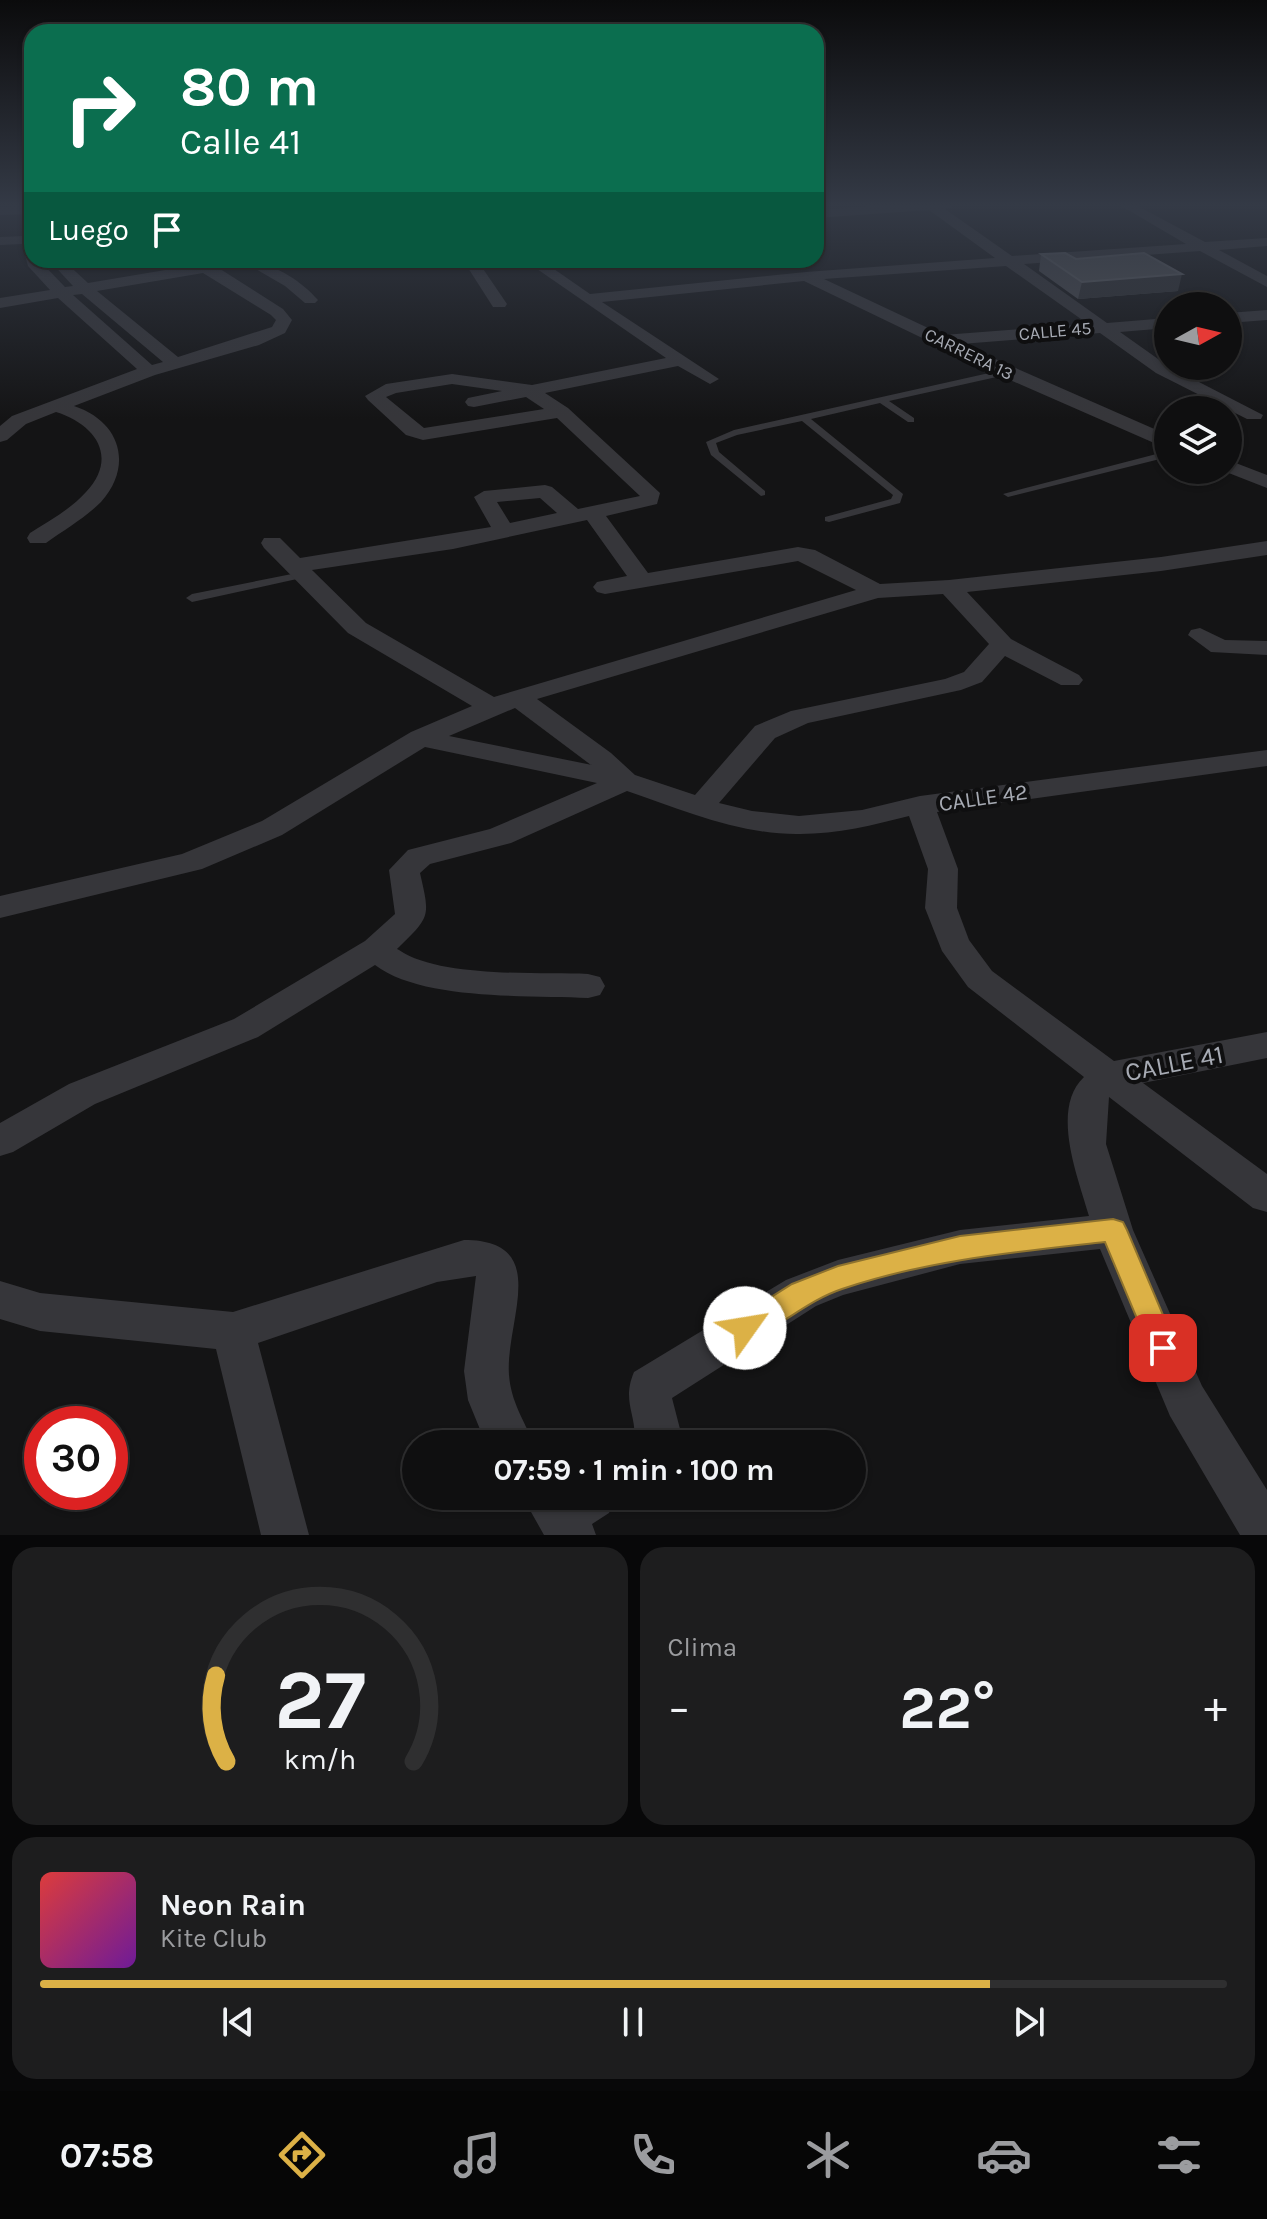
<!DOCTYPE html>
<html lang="es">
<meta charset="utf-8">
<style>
body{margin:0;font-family:Karla,sans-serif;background:#1d1d1e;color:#f1f3f6;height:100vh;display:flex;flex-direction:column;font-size:30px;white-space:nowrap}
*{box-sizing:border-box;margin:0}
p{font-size:26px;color:#9b9c9f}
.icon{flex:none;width:44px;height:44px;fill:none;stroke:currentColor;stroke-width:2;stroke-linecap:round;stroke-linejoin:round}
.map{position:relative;height:1535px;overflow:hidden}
.details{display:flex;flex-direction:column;gap:12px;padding:12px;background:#080809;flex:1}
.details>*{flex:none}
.hud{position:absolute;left:24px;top:24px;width:800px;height:244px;border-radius:24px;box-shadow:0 2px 6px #0004,0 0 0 2px #2f2f30;background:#0b6e4f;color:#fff;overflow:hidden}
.needle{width:52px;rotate:82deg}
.controls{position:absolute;left:1154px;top:292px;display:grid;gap:16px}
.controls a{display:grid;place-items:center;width:88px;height:88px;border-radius:50%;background:#0f0f10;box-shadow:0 2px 6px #0004,0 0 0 2px #2f2f30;font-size:40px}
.speed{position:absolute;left:24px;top:1406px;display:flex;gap:16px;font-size:40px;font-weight:700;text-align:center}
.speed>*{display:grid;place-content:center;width:104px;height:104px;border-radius:50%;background:#0f0f10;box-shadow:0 2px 6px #0004,0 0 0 2px #2f2f30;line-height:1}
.speed .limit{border:12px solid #d22;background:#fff;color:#111}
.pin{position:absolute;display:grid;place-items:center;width:68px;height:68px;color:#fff;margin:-34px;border-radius:16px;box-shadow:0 4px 12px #0006}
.me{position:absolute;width:88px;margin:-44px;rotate:58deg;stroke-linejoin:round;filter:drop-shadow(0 0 6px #0008)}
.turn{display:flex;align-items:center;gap:28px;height:168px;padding:0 24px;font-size:36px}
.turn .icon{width:104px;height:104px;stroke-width:2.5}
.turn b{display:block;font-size:56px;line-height:68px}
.then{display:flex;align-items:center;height:76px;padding:0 24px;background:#0003;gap:16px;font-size:30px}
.big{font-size:60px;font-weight:700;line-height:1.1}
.details .tile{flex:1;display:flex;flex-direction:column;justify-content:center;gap:12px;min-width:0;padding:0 28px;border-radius:24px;background:#1d1d1e}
.details .dial{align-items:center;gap:0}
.dial svg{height:208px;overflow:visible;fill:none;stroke:#2f2f30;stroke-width:7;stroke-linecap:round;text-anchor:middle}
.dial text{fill:#f1f3f6;stroke:none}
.song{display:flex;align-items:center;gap:24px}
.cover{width:96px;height:96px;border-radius:12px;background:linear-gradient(135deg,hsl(0 70% 55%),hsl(280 70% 35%))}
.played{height:8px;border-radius:4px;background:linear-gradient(90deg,#dcb146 80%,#2f2f30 80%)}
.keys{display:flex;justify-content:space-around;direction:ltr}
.heat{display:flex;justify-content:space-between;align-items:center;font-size:44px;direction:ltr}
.details .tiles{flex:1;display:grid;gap:12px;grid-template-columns:1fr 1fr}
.tile:last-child{grid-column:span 2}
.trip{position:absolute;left:402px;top:1430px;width:464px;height:80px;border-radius:40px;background:#0f0f10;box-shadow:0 2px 6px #0004,0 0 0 2px #2f2f30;font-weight:700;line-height:80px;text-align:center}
.menu{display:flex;height:128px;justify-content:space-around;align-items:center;background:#060606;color:#9b9c9f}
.menu .icon{width:56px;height:56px}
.menu .selected{color:#dcb146}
.menu b{font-size:36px;color:#f1f3f6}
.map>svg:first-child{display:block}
</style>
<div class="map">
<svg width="1267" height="1535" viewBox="0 0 1267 1535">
<rect width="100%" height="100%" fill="#141415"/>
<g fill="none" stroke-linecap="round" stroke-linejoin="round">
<g fill="#36363a" fill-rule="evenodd">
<polygon points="1007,369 1010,370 1010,374 889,401 914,418 914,422 908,422 880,403 811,419 903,494 900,503 829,522 825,521 825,517 891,499 893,495 802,421 737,435 716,443 719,452 765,491 765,495 761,496 711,455 706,442 734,430"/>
<polygon points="1168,451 1168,457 1008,497 1003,494"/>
<polygon points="302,572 306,573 306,577 192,602 186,598 192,594"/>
</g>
<g fill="#36363a" fill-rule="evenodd">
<path d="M902,204H953L952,208L945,209L1012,256L1186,244L1118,204H1134L1205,242L1267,238V246L1219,250L1267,276V287L1200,251L1024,264L1107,323L1168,318V328L1120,332L1168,366L1263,415L1261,419H1247L1156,373L1100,333L961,344L1168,435V448L1161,446L1001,376L804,281L602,302L719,379L710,384L678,366L545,393L568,408L660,493L657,504L606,516L648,573L798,547L815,550L880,584L949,580L1161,557L1267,541V555L1161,571L967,592L1011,639L1079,675L1083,680L1079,685H1061L1005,656L982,682L961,690L808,723L775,738L719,803L752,811L799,816L862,810L920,796L1267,750V766L937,812L958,869L957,908L969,940L992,971L1114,1061L1267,1032V1058L1143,1083L1267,1174V1212L1253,1208L1109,1097L1106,1144L1133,1230L1202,1386L1267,1490V1535H1240L1170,1416L1100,1249L960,1264L843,1295L816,1306L672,1398L680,1429V1444H634C638,1415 621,1403 634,1372L786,1280L838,1260L960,1230L1089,1216C1078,1177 1050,1109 1084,1077L968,987L942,951L925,908L928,869L909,816C874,825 837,834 800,834C741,835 682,810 627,791L511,843L430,864L420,873C430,917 431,916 397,949L399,950C440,978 538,972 588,974L600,977L605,986L600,995L588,998C530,995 422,1001 375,965L258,1037L95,1104L13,1152L0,1156V1123L69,1084L234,1019L365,941L395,914L389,870L408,850L490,829L597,783L425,747L282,835L202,869L0,918V896L182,854L262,821L411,732L472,706L348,633L264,548L261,543L264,538H280L300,558L491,527L474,497L484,491L545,485L552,487L578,509L640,496L557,418L423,440L406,435L368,400L365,396L386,384L452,374L532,385L666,358L524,260H541L590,294L806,272L995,258L929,210L816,218V210ZM1006,266L1088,324L943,335L824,279ZM452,384L502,391L468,398L465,402L468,406L474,407L526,397L544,409L424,428L386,397L396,393ZM540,498L557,513L510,523L497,502ZM587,520L627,576L597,582L593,587L597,592L605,594L798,561L856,590L494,697L366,623L312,570L453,549ZM943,594L989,644L964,672L945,679L791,711L755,726L695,795L635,775L611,753L537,699L878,598ZM515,708L591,765H592L449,736Z"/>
<polygon points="32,206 32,214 0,215 0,207"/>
<path d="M32,231V260H39L65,287L73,286L49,260H63L88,283L195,265L192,260H206L283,309L292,320L285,333L259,345L155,375L74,406C120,421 134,465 101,502C85,518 64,530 46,543H30L27,538L30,533C49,521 71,509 86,492C119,457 95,424 56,412L26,424L7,440L0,442V426L12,416L137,369L58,298L0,308V298L50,290L28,266L22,244L0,245V237L25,236ZM203,273L271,315L276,320L272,327L178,357L97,291ZM82,294L163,362L152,365L73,295Z"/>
<path d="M240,260C268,260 299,278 318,300L315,303H305L285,286Z"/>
<polygon points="463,260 477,260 507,304 505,307 493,307"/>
<polygon points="1267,310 1267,320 1228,323 1228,313"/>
<polygon points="1228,460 1267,475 1267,488 1221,470 1228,470"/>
<polygon points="1200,628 1225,640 1267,641 1267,655 1211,652 1188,635 1191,630"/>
<path d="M464,1240C553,1240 505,1321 509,1375C511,1402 524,1420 534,1444H486L468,1400L464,1371L476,1276L437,1282L258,1343L309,1535H261L216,1349L40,1331L0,1319V1281L40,1293L233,1312Z"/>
<polygon points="522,1496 616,1496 609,1513 592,1524 596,1535 544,1535"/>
</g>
</g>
<polygon fill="#4a4b50" points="1041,254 1178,291 1078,299 1039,271"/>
<polygon fill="#303134" points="1182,274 1178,291 1078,299 1082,282"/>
<polygon fill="#54565a" stroke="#616368" stroke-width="2" points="1065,253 1076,259 1144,253 1182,274 1082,282 1041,254"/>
<linearGradient id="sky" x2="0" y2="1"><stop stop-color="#0b0b0c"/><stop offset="0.49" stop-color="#343a46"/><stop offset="1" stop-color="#343a46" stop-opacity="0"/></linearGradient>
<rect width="1267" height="419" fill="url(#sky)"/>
<path fill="#dcb146" stroke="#8f732e" stroke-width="2" d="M1113,1219L1123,1222L1127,1230L1177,1348L1173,1357L1163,1361L1153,1357L1105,1242C1016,1252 927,1260 842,1289C806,1301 780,1328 745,1341L736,1337L731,1328L736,1319L792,1284L838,1266L960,1236Z"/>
<g text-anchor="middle" stroke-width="8" stroke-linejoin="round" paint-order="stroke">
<g font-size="18" fill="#a7abb4" stroke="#0f0f10">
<text transform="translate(1055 331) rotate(-5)" y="6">CALLE 45</text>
<text transform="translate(969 354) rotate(26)" y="6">CARRERA 13</text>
</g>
<g font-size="22" fill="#a7abb4" stroke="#0f0f10">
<text transform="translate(983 797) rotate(-8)" y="8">CALLE 42</text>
</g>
<g font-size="26" fill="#a7abb4" stroke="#0f0f10">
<text transform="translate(1174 1063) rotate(-11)" y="9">CALLE 41</text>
</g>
</g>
</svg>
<div class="controls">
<a><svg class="needle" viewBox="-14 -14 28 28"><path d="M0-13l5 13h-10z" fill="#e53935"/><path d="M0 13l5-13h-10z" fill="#9b9c9f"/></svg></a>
<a><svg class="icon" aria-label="layers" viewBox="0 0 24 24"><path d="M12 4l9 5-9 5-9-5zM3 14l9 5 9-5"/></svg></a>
</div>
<div class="speed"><div class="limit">30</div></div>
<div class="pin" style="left:1163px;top:1348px;background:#d93025"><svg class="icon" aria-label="arrive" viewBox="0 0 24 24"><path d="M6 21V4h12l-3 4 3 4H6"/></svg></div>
<svg class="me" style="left:745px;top:1328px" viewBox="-20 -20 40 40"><circle r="19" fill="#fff"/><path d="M0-13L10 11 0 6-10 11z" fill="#dcb146"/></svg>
<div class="trip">07:59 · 1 min · 100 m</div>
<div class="hud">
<div class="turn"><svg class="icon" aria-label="right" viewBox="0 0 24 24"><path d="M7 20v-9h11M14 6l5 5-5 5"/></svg><div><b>80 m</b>Calle 41</div></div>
<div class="then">Luego<svg class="icon" aria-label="arrive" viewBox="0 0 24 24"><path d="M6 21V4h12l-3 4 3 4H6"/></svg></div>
</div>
</div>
<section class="details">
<div class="tiles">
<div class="tile dial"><svg viewBox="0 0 100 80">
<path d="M14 69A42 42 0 1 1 86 69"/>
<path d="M14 69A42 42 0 0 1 10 36" stroke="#dcb146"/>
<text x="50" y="56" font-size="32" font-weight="700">27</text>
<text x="50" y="72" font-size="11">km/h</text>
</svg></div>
<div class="tile"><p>Clima</p>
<div class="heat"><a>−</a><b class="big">22°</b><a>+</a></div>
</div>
<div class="tile">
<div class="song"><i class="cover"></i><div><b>Neon Rain</b><p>Kite Club</p></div></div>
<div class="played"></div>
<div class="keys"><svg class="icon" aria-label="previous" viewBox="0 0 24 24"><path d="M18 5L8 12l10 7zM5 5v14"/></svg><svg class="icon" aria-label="pause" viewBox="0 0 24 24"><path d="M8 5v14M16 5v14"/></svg><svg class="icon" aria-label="next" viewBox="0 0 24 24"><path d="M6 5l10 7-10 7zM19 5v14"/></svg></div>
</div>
</div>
</section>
<nav class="menu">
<b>07:58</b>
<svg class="icon selected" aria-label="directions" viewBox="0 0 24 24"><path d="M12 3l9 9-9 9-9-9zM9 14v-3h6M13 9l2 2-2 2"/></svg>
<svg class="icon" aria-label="music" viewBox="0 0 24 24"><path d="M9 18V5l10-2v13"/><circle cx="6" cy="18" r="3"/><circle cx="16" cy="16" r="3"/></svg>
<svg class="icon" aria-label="phone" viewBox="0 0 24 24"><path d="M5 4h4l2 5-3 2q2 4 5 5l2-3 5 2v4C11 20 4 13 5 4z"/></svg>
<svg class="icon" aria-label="climate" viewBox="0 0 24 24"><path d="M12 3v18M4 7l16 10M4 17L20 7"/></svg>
<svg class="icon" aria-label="car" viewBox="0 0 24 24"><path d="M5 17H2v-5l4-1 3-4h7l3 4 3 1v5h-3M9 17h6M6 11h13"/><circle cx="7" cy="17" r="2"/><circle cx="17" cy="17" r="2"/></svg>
<svg class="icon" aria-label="filters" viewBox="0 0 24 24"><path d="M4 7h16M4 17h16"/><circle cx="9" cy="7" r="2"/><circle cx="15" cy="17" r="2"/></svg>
</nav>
